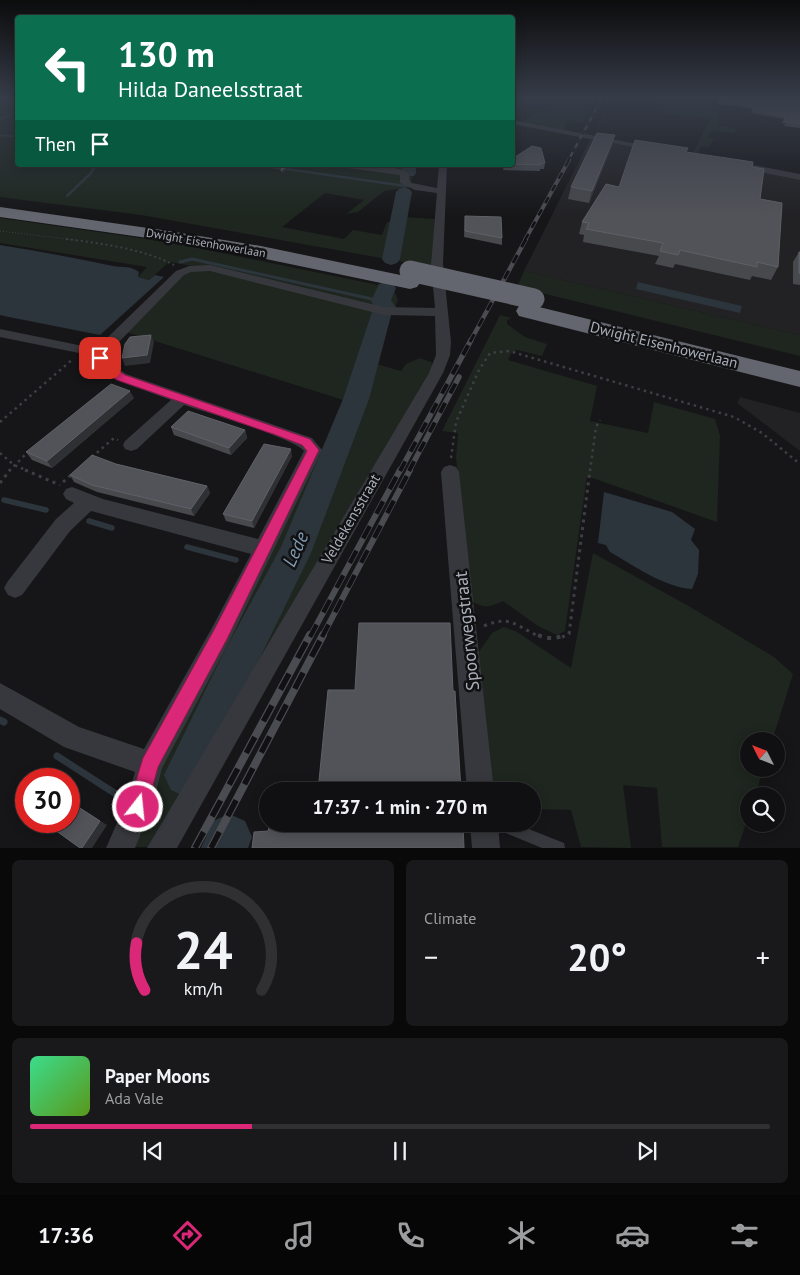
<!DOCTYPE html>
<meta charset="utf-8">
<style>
body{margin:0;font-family:"PT Sans",sans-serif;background:#19191b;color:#f1f3f6;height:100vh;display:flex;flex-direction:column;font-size:19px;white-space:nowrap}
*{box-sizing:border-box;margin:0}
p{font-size:16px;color:#9c9d9f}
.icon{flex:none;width:28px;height:28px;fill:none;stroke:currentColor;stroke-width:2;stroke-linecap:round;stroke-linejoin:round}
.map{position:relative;height:848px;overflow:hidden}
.sheet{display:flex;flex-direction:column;gap:12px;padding:12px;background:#09090a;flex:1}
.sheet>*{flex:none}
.guide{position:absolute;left:15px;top:15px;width:500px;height:152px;border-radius:5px;box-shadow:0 2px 12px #0003,0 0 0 1px #303032;background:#0b6e4f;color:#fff;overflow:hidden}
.needle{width:32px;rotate:312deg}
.buttons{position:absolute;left:740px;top:732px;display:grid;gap:10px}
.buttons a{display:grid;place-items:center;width:45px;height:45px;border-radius:50%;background:#101012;box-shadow:0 2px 12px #0003,0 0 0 1px #303032;font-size:25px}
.speed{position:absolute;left:15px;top:768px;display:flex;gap:10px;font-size:25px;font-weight:700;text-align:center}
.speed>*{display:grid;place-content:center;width:65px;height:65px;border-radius:50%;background:#101012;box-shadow:0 2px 12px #0003,0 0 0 1px #303032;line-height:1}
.speed .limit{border:8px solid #d22;background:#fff;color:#111}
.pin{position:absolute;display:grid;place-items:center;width:42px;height:42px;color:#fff;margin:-21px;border-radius:10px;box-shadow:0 2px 8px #0006}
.me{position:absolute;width:55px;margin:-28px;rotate:16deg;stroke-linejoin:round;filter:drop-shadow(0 0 4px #0008)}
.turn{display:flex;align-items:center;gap:18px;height:105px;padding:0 20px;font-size:22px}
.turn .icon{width:65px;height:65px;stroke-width:2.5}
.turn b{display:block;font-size:35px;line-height:42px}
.then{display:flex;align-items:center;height:48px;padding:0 20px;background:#0003;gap:10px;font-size:19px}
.big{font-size:38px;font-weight:800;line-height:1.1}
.sheet .widget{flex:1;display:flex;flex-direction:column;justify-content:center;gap:8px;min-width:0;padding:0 18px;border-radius:8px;background:#19191b}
.sheet .dial{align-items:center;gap:0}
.dial svg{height:130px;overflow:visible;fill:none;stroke:#303032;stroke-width:7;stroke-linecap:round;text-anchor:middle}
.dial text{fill:#f1f3f6;stroke:none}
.song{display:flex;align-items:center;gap:15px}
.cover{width:60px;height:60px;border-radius:8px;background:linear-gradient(135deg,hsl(150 70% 55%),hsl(90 70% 35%))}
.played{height:5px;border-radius:2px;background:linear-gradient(90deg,#db2777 30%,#303032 30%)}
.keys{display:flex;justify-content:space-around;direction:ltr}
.heat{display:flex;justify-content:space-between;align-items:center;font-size:28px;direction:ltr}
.sheet .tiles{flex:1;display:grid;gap:12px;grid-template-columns:1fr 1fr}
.widget:last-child{grid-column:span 2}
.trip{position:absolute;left:259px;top:782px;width:282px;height:50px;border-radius:25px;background:#101012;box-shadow:0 2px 12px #0003,0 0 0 1px #303032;font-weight:800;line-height:50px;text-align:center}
.tabs{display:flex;height:80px;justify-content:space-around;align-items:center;background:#060607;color:#9c9d9f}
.tabs .icon{width:35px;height:35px}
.tabs .active{color:#db2777}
.tabs b{font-size:22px;color:#f1f3f6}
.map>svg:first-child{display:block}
</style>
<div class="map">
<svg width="800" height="848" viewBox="0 0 800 848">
<rect width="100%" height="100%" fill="#161618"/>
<g fill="#222225">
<polygon points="590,139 800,180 800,335 524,271"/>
<polygon points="740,397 800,413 800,451 737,403"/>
</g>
<g fill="#1e261f">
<polygon points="0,98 17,98 17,134 15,135 17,136 18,165 413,165 411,187 384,191 358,212 346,214 364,200 325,193 282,227 344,239 353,230 382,235 387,222 401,222 402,217 435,219 431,267 141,215 0,197"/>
<polygon points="513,98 598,98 583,122 566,121 565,131 522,122 549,106 524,102 513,110"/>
<polygon points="657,98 721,98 717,106 719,110 716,112 718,114 717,117 720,118 718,125 737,129 734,133 712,130 707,137 714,139 709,147 702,146 696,154 692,155 710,119 656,112"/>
<polygon points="0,218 168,242 393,288 398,300 395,308 358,359 401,371 406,364 420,358 431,362 433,367 153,847 131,847 155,776 317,456 353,403 126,332 193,266 169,262 149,280 138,277 147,267 0,243"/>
<polygon points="524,271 800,335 800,356 517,287"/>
<path d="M500,315L511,318L507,320V324L525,337L547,344L542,356L517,350L511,353L508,360L597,386L590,421L648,433L654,402L715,419L720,436L717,522L587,476L565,631L557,635L538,626L503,601C490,607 484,609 472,601L456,458L458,433L442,431Z"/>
<polygon points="593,553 692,608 774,657 793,674 772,741 749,741 749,769 763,769 755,796 749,796 749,815 738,847 662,847 657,788 623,785 631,848 581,847 571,810 533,809 532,791 496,791 491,781 478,653 492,633 504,627 517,632 571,668"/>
</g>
<g fill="#2c353c">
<path d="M0,245C38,251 75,258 113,266C123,268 129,265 139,272L138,277L149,280L155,275L164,277L100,335L9,317L0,315Z"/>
<polygon points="638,282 742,306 740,313 636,289"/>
<path d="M604,492L672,512L695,529L691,540L699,550L698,574L692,589C663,587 635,566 610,552L606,545L598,543Z"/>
</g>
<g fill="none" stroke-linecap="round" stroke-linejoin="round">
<g stroke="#2c353c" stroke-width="2">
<polyline points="0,119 18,112"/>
<polyline points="0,135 18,137"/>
</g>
<g stroke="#2c353c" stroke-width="2.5">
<polyline points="272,167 406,186"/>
<polyline points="67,196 90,174 96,165"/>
</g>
<polyline stroke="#2c353c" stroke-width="3" points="180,262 192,259 381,301"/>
<g stroke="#2c353c" stroke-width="5.5">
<polyline points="4,500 46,510"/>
<polyline points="89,521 112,528"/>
<polyline points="187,547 236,560"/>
</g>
<g stroke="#2c353c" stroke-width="7">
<polyline points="0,720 4,722"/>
<polyline points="57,756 119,796"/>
</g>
<g fill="#2c353c" fill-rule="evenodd">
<polygon points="402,165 416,165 416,173 414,176 404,176 402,173"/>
<polygon points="404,187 409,189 412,192 400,259 397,263 391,265 385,263 382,259 396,192 399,189"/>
<polygon points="386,282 393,284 396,288 391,300 396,307 392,312 369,399 311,553 250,678 201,790 186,797 171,790 164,775 224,652 281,547 343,399 372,312 375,307 371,301 379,284"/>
<polygon points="229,814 245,821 252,837 248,848 201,848 213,821"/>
</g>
<g stroke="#3d3f44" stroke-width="1" stroke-dasharray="1 2" stroke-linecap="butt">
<polyline points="597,131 613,98"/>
<polyline points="0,231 76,240"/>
</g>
<path stroke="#3d3f44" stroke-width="2" stroke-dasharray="2 3" stroke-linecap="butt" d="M66,239C99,243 144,249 174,265"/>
<g stroke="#3d3f44" stroke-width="2.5" stroke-dasharray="2.5 4" stroke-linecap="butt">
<polyline points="0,422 73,359"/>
<polyline points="0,453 14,465 28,471"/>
<polyline points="92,457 114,438 118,440"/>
<polyline points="451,458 456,422 479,370 490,353 509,351 734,417 762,433 800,464"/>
<polyline points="9,471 29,451"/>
<polyline points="590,471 596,427 600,420"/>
</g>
<g stroke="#3d3f44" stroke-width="3" stroke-dasharray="3 4.5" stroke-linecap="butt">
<polyline points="25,470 60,485"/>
<polyline points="63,482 72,474"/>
<polyline points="0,483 10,470"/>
<path d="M484,626C512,614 516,627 541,637"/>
<polyline points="562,637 569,634 590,470"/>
</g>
<path stroke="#3d3f44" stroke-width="4" stroke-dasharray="4 5.5" stroke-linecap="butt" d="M538,635C548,639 555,639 565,635"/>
<polygon fill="#37383d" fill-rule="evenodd" points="495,824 516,824 564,843 565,848 542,848 496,829"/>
<g fill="#37383d" fill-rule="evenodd">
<polygon points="512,120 653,147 657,149 653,151 512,124"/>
<polygon points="743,163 800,174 800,180 740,168 740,164"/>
<path d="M344,165C358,165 399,164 409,174L410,182L412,183L437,188L439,165H447L443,264L451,342L450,355L443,373L177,848H147L429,373L436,355L435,316L384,315L210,271L191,272L184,275L118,343L107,358L112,364L126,374L312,438L322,450L229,642L162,768L152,807L135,848H106L125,805L135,772L64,747L0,709V683L79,727L144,749L213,626L251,554L91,511L70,531L22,595L15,598L8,595L4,588L8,581L56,519L74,503L66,499L63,494L66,489L72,487L103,499L258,539L304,451C293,438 206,412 184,405L137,449L131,451L125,449L123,445L125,441L171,400L116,380L102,370L95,361L79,353L0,337V329L83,346L98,351L108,337L176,271L189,266L210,265L384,307L435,308L431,264L437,193L415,190L400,183V175L348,168Z"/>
<polygon points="450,465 456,467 459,472 494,791 467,791 441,472 444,467"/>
<polygon points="470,824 498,824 500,848 472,848"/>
</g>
<g fill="#63666e" fill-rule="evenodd">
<polygon points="0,207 169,231 261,246 410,277 417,279 420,283 417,287 410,289 261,258 169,241 0,217"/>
<polygon points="527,304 800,371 800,387 519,316 516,311 519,306"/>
</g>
<defs>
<polyline id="rail-far5" points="568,161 602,98"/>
<polyline id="rail-far4" points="525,240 569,160"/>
<polyline id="rail-far3" points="470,342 526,239"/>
<g id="rail-far2">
<polyline points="400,471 471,340"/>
<polyline points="409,471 459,377"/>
</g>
<g id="rail-far1">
<polyline points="310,637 400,470"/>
<polyline points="322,637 410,470"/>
</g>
<g id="rail">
<polyline points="195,848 310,635"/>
<polyline points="211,848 323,635"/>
</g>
</defs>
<use href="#rail-far5" stroke="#4a4c52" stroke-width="2.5"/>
<use href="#rail-far4" stroke="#4a4c52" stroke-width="4"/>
<use href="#rail-far3" stroke="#4a4c52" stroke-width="4.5"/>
<use href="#rail-far2" stroke="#4a4c52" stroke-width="5.5"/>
<use href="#rail-far1" stroke="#4a4c52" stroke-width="6"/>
<use href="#rail" stroke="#4a4c52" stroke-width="8"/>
<use href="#rail-far5" stroke="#111113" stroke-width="2" stroke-dasharray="5" stroke-linecap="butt"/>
<use href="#rail-far4" stroke="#111113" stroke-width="2.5" stroke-dasharray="7" stroke-linecap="butt"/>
<use href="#rail-far3" stroke="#111113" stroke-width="3" stroke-dasharray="9" stroke-linecap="butt"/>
<use href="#rail-far2" stroke="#111113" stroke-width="4" stroke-dasharray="11" stroke-linecap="butt"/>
<use href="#rail-far1" stroke="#111113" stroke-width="4.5" stroke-dasharray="14" stroke-linecap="butt"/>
<use href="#rail" stroke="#111113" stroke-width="5.5" stroke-dasharray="18" stroke-linecap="butt"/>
<polyline stroke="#63666e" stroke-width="21" points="410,271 534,299"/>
</g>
<g fill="#47494d">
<polygon points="800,98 800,128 784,126 785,123 782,123 784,119 751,113 753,109 717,104 718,100"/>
<polygon points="612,146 589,203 568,199 571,187"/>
<polygon points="687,152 752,167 778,267 771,280 752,276 750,280 675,264 673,268 655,264 659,256 583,242 584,235 579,234 582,222"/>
<polygon points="512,159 545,163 544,169 540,169 540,171 503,170 504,165 512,165"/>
<polygon points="465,216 502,238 502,245 464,237"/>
<polygon points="799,252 800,252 800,285 793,284 793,262"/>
<polygon points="134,398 52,468 32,460 26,452"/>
<polygon points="171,427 245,430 247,438 231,455 174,435"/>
<polygon points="292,456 254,528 226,521 223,514"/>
<polygon points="116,464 207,486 210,493 194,516 97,492 74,482 70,475"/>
</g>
<g fill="#2f3033">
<polygon points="615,135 612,146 589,203 592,191"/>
<polygon points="288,165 291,165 282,174 281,171"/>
<polygon points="151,335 154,342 150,363 125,366 122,358"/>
<polygon points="130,391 134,398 52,468 47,461"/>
<polygon points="245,430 247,438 231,455 229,448"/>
<polygon points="291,449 292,456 254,528 252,521"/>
<polygon points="207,486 210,493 194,516 191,509"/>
<polygon points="69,801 107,825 92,848 82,848"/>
</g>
<g fill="#525359" stroke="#5f6168">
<polygon points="720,98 800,98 800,124 786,122 787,120 784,120 785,116 752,110 754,106 718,100"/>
<polygon points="597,133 615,135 592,191 571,187"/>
<polygon points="635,140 688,148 686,152 753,162 752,167 764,169 760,199 782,203 778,267 757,262 757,267 680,250 678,255 660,251 663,243 586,229 589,223 582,222 606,184 619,187"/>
<polygon points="532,146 541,148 545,163 540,163 541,165 512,164 512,159"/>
<polygon points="283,165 288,165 281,171"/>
<polygon points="465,216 501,217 502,238 465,231"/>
<polygon points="799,252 800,252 800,274 799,273"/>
<polygon points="151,335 147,355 122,358 125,344 130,337"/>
<polygon points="111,384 130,391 47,461 26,452"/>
<polygon points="188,411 245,430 229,448 171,427"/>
<polygon points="264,444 291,449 252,521 223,514"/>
<polygon points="92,455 116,464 207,486 191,509 92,485 70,475"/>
<polygon points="359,623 450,623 453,691 455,691 461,791 318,791 328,690 355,690"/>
<polygon points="69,801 100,821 82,848 80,848 48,825 51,821 69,821"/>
<polygon points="270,824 463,824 464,848 252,848 254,832 268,831"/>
</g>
<linearGradient id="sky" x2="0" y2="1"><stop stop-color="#0c0c0d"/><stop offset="0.45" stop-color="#363c48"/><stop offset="1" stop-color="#363c48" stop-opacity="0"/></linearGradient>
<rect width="800" height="217" fill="url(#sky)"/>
<path fill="#db2777" stroke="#8e194d" d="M100,355C106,357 117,370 125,375L310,439L319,450L227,639L158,767L145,814L138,817L131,814L128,807L143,758L215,628L307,451L302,445L276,435L117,380C108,373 101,367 95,358Z"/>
<g text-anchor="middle" stroke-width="5" stroke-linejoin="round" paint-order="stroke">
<g font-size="12" fill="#a8adb8" stroke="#111113">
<text transform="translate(206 243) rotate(10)" y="4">Dwight Eisenhowerlaan</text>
</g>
<g font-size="15" fill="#a8adb8" stroke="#111113">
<text transform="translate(664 345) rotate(14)" y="5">Dwight Eisenhowerlaan</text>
<text transform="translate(351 519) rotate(-60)" y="5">Veldekensstraat</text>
</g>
<g font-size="18" fill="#a8adb8" stroke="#111113">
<text transform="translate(467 631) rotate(-96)" y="6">Spoorwegstraat</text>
</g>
<g font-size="19" font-style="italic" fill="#7f9bb3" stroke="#111113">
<text transform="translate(295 549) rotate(-66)" y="7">Lede</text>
</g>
</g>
</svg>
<div class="buttons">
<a><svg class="needle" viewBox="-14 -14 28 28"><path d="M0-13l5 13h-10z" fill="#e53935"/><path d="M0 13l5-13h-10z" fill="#9c9d9f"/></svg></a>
<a><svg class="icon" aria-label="search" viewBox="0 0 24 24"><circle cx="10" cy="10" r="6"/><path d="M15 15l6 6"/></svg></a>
</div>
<div class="speed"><div class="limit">30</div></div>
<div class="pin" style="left:100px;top:358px;background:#d93025"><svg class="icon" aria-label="arrive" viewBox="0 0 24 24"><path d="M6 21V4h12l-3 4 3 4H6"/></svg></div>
<svg class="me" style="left:138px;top:807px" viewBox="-20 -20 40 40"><circle r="17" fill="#db2777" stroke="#fff" stroke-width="3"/><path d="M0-11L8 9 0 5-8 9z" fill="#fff"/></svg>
<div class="trip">17:37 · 1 min · 270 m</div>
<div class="guide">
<div class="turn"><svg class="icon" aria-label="left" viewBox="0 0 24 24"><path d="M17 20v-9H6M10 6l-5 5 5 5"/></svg><div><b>130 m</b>Hilda Daneelsstraat</div></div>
<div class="then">Then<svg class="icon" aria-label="arrive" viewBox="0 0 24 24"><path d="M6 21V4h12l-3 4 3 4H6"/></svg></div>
</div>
</div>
<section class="sheet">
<div class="tiles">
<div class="widget dial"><svg viewBox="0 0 100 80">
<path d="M14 69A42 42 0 1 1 86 69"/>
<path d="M14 69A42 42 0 0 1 9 40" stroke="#db2777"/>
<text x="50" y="56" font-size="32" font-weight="700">24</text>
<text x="50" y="72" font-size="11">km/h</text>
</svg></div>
<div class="widget"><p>Climate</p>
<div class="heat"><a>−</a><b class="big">20°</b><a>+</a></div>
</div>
<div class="widget">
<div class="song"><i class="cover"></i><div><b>Paper Moons</b><p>Ada Vale</p></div></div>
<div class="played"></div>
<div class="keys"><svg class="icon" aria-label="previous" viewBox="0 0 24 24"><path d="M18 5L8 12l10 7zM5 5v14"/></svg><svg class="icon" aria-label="pause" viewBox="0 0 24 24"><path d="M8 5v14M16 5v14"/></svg><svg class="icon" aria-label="next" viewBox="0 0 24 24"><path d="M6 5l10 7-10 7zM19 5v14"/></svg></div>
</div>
</div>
</section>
<nav class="tabs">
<b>17:36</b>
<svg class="icon active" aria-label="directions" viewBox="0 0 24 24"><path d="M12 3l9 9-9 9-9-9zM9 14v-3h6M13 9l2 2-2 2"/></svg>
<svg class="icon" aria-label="music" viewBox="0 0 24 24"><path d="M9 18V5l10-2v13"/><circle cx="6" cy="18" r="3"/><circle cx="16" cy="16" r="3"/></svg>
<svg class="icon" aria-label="phone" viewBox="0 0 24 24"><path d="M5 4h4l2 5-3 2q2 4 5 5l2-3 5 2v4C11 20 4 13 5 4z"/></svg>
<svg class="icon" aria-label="climate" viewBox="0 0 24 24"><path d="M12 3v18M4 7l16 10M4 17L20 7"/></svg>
<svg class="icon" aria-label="car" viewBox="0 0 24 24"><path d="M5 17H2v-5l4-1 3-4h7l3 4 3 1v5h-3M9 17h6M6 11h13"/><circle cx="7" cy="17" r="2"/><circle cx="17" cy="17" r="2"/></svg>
<svg class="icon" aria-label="filters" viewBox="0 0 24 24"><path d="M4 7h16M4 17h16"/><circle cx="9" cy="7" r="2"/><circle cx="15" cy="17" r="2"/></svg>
</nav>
